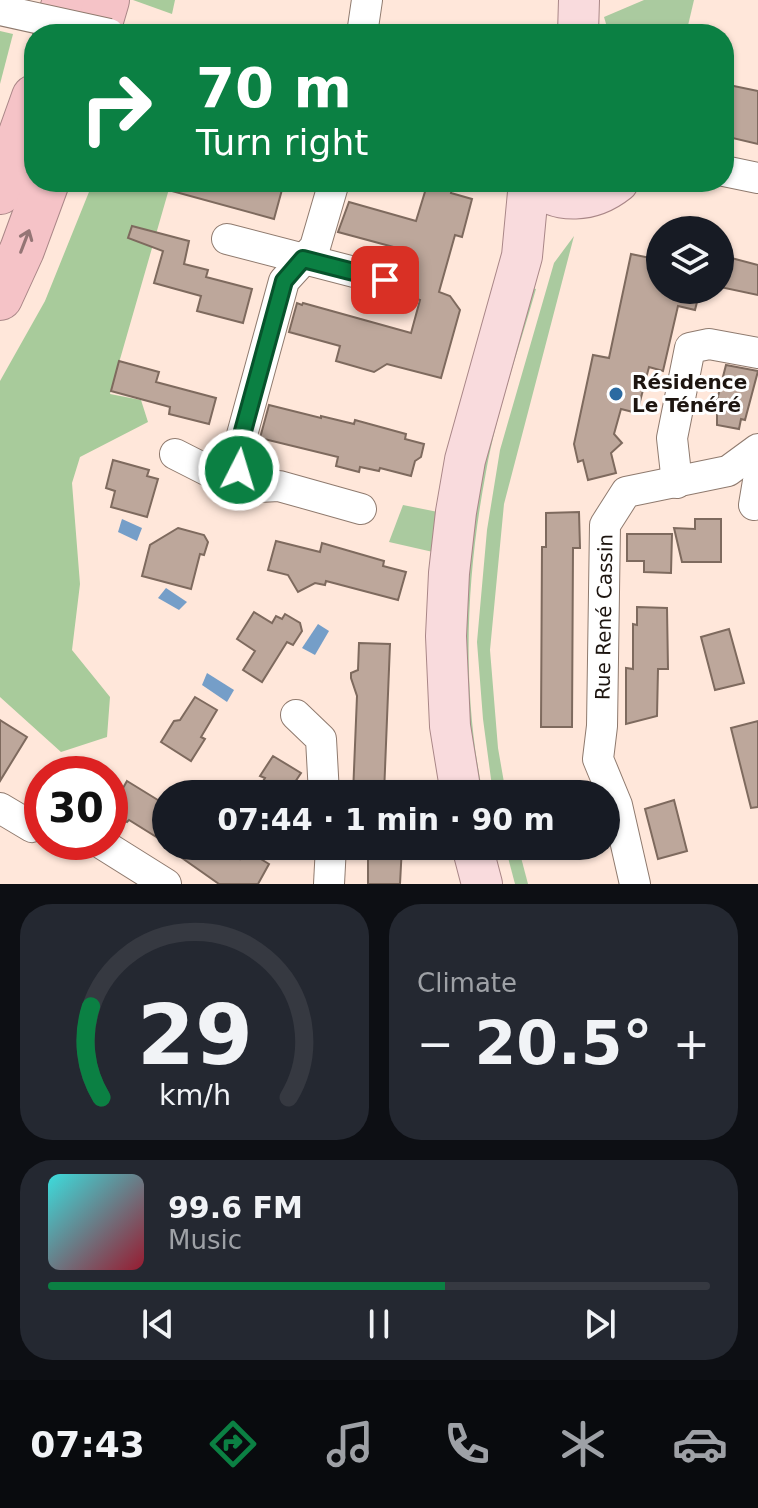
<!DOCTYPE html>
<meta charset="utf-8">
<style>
body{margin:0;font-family:"DejaVu Sans",sans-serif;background:#242831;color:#f1f3f6;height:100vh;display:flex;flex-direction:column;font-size:30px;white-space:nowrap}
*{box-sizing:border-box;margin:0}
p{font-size:26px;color:#9ea1a6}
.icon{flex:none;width:44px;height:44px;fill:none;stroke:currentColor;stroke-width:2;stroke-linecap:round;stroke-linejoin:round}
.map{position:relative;height:884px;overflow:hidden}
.side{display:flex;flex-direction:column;gap:20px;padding:20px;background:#0d0f14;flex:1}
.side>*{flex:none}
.hud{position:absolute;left:24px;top:24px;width:710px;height:168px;border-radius:32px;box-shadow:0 2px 6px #0004;background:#0b8043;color:#fff;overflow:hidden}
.buttons{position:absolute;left:646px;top:216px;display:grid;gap:16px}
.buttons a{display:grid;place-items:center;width:88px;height:88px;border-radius:50%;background:#171b24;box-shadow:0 2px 6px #0004;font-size:40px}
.speed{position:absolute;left:24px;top:756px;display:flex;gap:16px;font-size:40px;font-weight:700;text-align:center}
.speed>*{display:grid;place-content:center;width:104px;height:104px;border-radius:50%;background:#171b24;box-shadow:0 2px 6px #0004;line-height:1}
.speed .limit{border:12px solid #d22;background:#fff;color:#111}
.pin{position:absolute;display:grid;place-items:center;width:68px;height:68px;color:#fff;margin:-34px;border-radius:16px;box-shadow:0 4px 12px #0006}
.me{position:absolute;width:88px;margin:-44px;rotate:5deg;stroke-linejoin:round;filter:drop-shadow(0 0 6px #0008)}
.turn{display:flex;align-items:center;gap:28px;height:168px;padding:0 40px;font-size:36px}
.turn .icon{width:104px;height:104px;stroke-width:2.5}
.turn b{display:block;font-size:56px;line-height:68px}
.big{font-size:60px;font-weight:800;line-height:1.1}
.side .card{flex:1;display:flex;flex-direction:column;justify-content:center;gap:12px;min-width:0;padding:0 28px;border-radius:32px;background:#242831}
.side .dial{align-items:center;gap:0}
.dial svg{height:208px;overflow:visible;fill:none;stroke:#363941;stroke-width:7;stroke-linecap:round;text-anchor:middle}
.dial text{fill:#f1f3f6;stroke:none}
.song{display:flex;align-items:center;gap:24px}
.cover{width:96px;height:96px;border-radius:12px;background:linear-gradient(135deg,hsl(180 70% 55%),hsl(350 70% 35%))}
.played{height:8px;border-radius:4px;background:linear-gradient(90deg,#0b8043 60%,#363941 60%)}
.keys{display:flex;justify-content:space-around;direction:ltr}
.heat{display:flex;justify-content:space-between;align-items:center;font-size:44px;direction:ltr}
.side .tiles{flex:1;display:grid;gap:20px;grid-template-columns:1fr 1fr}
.card:last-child{grid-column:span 2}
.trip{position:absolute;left:152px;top:780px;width:468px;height:80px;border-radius:40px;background:#171b24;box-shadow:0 2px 6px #0004;font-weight:800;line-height:80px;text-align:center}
.menu{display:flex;height:128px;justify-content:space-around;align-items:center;background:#090b0e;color:#9ea1a6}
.menu .icon{width:56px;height:56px}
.menu .selected{color:#0b8043}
.menu b{font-size:36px;color:#f1f3f6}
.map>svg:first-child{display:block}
</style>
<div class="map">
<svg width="758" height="884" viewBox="0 0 758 884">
<rect width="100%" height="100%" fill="#ffe7da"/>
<g fill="#aaca9f">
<polygon points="644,0 694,0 686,34 609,34 604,17"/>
<polygon points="574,236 504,504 490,650 498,748 506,794 493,794 483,719 477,642 487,530 500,450 554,263"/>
<path d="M526,286L536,289C519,349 497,410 486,472C466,577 461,689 483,794H472L462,728L471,495Z"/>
<polygon points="403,505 438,512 433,552 389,542"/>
<polygon points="505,846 518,846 528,884 515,884"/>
</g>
<g fill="#a8cb9b">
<polygon points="133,0 175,0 172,14"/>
<polygon points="0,31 13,34 0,84"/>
<polygon points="93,182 171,182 110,394 141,400 148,422 80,457 72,483 80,584 72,650 110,697 107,737 61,752 0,697 0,381 45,301"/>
</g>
<g fill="#759ec8">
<polygon points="122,519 142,528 137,541 118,532"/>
<polygon points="166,588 187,602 179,610 158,598"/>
<polygon points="318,624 329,631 315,655 302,648"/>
<polygon points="207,673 234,690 227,702 202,685"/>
</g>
<g fill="#bda79b" stroke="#7e6a5e" stroke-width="2">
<polygon points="724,84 758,91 758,144 724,136"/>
<polygon points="162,182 268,182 283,186 274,219 161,188"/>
<polygon points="428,182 454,182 451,193 472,199 462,237 455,235 439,292 450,296 460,310 441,378 387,364 374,372 336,361 340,346 289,332 297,303 302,305 303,303 411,333 420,300 414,298 417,286 404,282 412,252 338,232 349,202 416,221"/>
<polygon points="132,226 189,241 184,264 208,270 206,277 252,289 243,323 197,311 201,296 154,283 163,251 128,238"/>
<polygon points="631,254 660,260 660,290 700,290 695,310 678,306 663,371 649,367 637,413 621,409 614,434 622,443 611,453 616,473 588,480 583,460 578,462 574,444 593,355 609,358"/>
<polygon points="720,255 758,265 758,295 720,287"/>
<polygon points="119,361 159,372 156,382 216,398 209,424 169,414 170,407 111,391"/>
<polygon points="726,365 758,371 745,420 741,419 739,429 717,425 717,409 715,408"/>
<polygon points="269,405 321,418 321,416 354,424 355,420 406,434 405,439 424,444 421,457 415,461 411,476 380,468 379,471 360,467 359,472 336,466 338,457 260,438"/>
<polygon points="113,460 149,470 147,476 158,479 147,517 111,507 115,491 106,488"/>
<polygon points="579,512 580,548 573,548 572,727 541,727 542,547 546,547 546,513"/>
<polygon points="695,519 721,519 721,562 682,562 674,528 695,529"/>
<polygon points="178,528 204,535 208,542 204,555 200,554 191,589 142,576 150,545"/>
<polygon points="627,534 672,534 671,573 644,572 644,561 627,561"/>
<polygon points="276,541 320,552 322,543 384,561 383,566 406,572 398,600 326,581 325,585 315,583 298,592 288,575 268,570"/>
<polygon points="637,607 667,608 668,669 658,669 657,716 626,724 626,668 633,669 633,624 637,625"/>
<polygon points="254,612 272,623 276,616 282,619 285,614 300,623 302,631 293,645 287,642 262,682 243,670 255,651 237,639"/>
<polygon points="729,629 744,683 715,690 701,637"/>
<polygon points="359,643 390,644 384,794 353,794 357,696 351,678 351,673 358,670"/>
<polygon points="195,697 217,710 201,737 205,739 191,761 161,742 174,721 180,720"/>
<polygon points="0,720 27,737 0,781"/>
<polygon points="758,721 758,807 751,808 731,728"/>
<polygon points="273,756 301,773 287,794 255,794 265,778 260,776"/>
<polygon points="127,781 166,805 166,843 129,820 127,822 110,811"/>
<polygon points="674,800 687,851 658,859 645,809"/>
<polygon points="165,846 220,846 240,859 246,850 269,864 258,884 219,884"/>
<polygon points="368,846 402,846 400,884 368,884"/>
</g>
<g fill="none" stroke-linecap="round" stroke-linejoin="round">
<defs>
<g id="minor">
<polyline points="362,34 367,0"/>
<polyline points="724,171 758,178"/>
<polyline points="334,182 315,247 284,281 237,453 242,488 279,486 361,509"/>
<polyline points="227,239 385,280"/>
<polyline points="175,454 242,488"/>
<polyline points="677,483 672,438 690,348 709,344 758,353"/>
<polyline points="754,505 758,481"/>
<polyline points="296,715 321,739 324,794"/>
<polyline points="0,808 32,827 42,820"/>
<polyline points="99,842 166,884"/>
<polyline points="329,884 331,846"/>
<polyline points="635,884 617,805 598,759 602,726 605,525 626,492 728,471 758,449"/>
</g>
<g id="major">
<polyline points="578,34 579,0"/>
<path d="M533,182C558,206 593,202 618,182"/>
<polyline points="461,794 450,726 446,636 449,573 456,512 465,460 522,256 529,182"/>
<polyline points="472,846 482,884"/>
</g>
<g id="highway">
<polyline points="55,34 65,0"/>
<polyline points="97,34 107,0"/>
<polyline points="0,192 34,97"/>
<polyline points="0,298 22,250 47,182"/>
</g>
</defs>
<use href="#minor" stroke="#8f7a6e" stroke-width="32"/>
<use href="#major" stroke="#a98687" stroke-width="42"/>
<use href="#highway" stroke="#a98687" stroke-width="46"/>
<use href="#minor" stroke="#fff" stroke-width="30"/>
<use href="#major" stroke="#f9dbdd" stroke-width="40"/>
<use href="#highway" stroke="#f5c3c7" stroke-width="44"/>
<defs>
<polyline id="minor-bridge" points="0,10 109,34"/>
</defs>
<use href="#minor-bridge" stroke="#8f7a6e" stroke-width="32" stroke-linecap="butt"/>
<use href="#minor-bridge" stroke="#fff" stroke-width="30"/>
</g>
<defs><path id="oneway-shaft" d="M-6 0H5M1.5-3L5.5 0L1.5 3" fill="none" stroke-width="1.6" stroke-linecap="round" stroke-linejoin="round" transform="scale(2)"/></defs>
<use stroke="#947575" href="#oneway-shaft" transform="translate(25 241) rotate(-69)"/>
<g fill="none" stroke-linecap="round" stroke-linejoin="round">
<defs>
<polyline id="route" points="239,470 237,453 284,281 303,259 385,280"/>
</defs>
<use href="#route" stroke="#07532c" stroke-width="20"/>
<use href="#route" stroke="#0b8043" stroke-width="14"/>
</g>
<circle fill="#2b6aa1" stroke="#fff" stroke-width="3" cx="616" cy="394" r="8"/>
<g text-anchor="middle" stroke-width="6" stroke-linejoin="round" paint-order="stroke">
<g font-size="20" font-weight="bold" fill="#1d1510" stroke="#fff" text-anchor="start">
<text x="632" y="389">Résidence<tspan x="632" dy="23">Le Ténéré</tspan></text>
</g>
<g font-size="20" fill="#1d1510" stroke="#fff">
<text transform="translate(604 617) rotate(-89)" y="7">Rue René Cassin</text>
</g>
</g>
</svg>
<div class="buttons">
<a><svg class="icon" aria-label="layers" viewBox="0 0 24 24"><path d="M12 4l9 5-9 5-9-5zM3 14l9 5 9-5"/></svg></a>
</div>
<div class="speed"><div class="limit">30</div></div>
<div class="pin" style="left:385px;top:280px;background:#d93025"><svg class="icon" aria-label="arrive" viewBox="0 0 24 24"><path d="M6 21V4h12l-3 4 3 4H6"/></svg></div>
<svg class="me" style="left:239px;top:470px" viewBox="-20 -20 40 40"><circle r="17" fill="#0b8043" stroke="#fff" stroke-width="3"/><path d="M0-11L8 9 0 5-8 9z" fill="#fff"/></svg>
<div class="trip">07:44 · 1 min · 90 m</div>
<div class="hud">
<div class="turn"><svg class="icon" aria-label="right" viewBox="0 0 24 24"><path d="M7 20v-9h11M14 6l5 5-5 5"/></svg><div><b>70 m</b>Turn right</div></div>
</div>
</div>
<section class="side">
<div class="tiles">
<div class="card dial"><svg viewBox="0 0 100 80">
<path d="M14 69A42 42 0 1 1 86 69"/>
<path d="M14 69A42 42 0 0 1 10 34" stroke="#0b8043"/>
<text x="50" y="56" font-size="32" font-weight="700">29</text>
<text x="50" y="72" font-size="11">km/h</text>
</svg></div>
<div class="card"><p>Climate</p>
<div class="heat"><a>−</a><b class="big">20.5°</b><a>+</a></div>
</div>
<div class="card">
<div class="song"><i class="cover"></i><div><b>99.6 FM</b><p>Music</p></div></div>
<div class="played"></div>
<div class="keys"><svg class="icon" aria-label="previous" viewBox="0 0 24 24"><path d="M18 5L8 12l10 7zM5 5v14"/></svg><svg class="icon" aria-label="pause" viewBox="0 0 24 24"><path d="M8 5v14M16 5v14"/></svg><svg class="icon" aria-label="next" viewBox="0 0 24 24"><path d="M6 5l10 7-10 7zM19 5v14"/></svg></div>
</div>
</div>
</section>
<nav class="menu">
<b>07:43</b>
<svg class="icon selected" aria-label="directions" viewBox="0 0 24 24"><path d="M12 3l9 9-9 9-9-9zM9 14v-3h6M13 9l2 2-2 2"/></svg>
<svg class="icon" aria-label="music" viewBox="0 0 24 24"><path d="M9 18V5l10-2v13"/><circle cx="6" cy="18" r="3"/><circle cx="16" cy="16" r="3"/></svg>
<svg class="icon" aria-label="phone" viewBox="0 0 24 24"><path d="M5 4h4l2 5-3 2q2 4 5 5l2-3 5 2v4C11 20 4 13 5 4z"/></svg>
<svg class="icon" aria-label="climate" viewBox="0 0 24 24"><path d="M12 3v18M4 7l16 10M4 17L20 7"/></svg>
<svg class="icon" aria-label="car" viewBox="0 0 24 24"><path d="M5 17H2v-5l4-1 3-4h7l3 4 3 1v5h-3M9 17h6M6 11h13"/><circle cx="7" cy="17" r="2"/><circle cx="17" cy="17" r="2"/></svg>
</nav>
